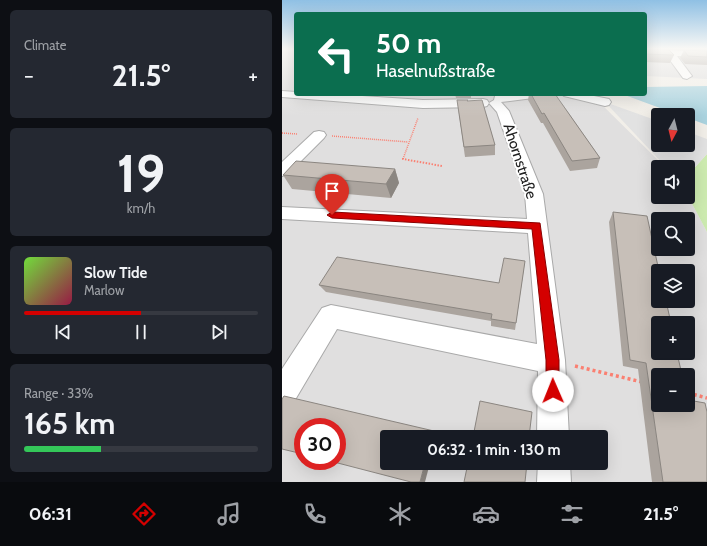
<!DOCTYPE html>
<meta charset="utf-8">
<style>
body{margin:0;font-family:Cabin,sans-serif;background:#242831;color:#f1f3f6;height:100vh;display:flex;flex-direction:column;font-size:15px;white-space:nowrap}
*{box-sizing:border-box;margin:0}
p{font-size:13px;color:#9ea1a6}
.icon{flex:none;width:22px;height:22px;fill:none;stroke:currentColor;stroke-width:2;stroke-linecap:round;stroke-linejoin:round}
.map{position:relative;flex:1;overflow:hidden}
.side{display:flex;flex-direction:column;gap:10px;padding:10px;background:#0d0f14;width:282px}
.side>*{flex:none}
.guide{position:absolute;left:12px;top:12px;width:353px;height:84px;border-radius:4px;box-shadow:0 4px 16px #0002;background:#0b6e4f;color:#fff;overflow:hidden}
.needle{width:26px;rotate:187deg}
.tools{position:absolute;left:369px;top:108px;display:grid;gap:8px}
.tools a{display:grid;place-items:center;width:44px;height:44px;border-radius:4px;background:#171b24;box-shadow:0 4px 16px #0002;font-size:20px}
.speed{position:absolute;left:12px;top:418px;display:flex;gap:8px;font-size:20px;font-weight:700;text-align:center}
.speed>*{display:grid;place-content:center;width:52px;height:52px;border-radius:50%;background:#171b24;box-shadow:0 4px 16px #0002;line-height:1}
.speed .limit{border:6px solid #d22;background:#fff;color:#111}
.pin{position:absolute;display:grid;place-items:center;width:34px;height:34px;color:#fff;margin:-41px -17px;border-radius:50% 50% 50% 0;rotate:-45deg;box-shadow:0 0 4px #0007}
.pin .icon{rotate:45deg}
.me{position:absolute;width:44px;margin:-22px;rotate:359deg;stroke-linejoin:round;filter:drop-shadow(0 0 3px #0008)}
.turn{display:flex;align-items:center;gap:14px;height:84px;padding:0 16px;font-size:18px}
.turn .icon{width:52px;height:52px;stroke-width:2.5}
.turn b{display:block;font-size:28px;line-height:34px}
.big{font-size:30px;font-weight:700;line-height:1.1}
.side .card{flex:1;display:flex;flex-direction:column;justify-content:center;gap:6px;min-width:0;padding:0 14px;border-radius:6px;background:#242831}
.side .dial{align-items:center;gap:0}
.dial b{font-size:52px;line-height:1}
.song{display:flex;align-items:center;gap:12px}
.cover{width:48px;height:48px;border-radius:6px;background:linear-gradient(135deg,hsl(100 70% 55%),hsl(340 70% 35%))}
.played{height:4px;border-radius:2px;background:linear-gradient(90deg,#d40000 50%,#363941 50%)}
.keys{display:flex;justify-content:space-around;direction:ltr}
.heat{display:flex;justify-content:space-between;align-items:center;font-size:22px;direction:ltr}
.charge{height:6px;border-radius:3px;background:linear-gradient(90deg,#34c759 33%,#363941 0)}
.trip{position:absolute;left:98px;top:430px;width:228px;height:40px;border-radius:4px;background:#171b24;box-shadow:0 4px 16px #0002;font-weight:700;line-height:40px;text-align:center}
.dock{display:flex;height:64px;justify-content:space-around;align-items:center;background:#090b0e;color:#9ea1a6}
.dock .icon{width:28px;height:28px}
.dock .selected{color:#d40000}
.dock b{font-size:18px;color:#f1f3f6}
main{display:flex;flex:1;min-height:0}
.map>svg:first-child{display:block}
</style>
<main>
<section class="side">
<div class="card"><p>Climate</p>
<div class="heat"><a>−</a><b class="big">21.5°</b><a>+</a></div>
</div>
<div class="card dial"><b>19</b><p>km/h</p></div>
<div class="card">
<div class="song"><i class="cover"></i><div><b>Slow Tide</b><p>Marlow</p></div></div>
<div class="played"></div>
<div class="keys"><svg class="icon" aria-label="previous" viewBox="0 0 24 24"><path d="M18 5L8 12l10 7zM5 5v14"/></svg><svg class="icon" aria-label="pause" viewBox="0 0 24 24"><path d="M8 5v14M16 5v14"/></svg><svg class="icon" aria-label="next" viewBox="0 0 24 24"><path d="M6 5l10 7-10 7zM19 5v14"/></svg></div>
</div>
<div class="card"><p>Range · 33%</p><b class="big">165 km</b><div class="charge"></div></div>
</section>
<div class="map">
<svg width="425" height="482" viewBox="0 0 425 482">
<rect width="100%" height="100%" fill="#f2efe9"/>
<g fill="#e0dfdf" fill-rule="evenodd">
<path d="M0,49H14V94H309L383,167H376V197L406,196L425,232V482H0ZM376,219H406V249H376ZM376,271H406V301H376ZM376,323H406V353H376ZM376,375H406V405H376ZM21,427H55V461H21ZM105,437H319V463H105Z"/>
<polygon points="363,49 425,49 425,79 363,76"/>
</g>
<polygon fill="#cdebb0" points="425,154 425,232 406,196 406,175"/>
<polygon fill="#e2e2e2" points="323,102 376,121 376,145 406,145 406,132 425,139 425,154 406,175 406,167 384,167"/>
<polygon fill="#aad3df" points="425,86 425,125 406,118 406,115 397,115 340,94 363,94 363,87"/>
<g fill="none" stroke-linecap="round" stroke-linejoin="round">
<defs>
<g id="minor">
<polygon points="363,49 425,52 425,58 395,56 410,76 405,79 401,78 385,56 363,55"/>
<polygon points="0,91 14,92 14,94 50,94 141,100 201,99 205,100 207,103 212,100 213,96 217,95 265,94 263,96 259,97 219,102 227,111 261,194 283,360 287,437 255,437 256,371 55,329 10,405 0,409 0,369 40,308 49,305 255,344 246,233 0,219 0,207 245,219 243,194 215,112 207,103 205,106 201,107 141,108 0,97"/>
<polygon points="280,94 302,94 327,99 329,102 327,105 323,106 282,96"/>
<polygon points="37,131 42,132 44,135 42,138 6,174 0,176 0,162 32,132"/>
<polygon points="256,463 288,463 289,482 255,482"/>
</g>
</defs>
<use href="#minor" stroke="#a9a9a9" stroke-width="2"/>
<g stroke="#fa8072" stroke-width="1.5" stroke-dasharray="1 1" stroke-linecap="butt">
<polyline points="0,133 15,134"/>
<polyline points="50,136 126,142"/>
<polyline points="121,159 136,118"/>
</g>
<polyline stroke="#fa8072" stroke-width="2" stroke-dasharray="1.5 1.5" stroke-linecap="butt" points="121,158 121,159 160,166"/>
<g stroke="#fa8072" stroke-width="3.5" stroke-dasharray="3 3" stroke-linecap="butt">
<polyline points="293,366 360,382"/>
<polyline points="406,393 425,398"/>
</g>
<use href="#minor" fill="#fff" fill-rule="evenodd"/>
</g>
<g fill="#aba49e">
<polygon points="363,49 392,55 388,63 363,62"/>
<polygon points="385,49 425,49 425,51"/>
<polygon points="402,50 425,51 425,65 403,64 398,58"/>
<polygon points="173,94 189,94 189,98 174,98"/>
<polygon points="247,94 273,94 318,158 315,168 288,171 261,123 259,123 246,100"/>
<polygon points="175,100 186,101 213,145 213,155 183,157"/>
<polygon points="113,169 117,183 109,198 10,189 1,175"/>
<polygon points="331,212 376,405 425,482 370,482 356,369 341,366 327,222"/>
<polygon points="243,261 233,330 209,326 209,321 44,292 37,285 217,283"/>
</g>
<g fill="#8b8681">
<polygon points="113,169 117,183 109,198 104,184"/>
<polygon points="152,431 156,434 155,437 151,437"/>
<polygon points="143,463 148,463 143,482 138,482"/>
</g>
<g fill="#c7bfb8" stroke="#8b8681">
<polygon points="363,49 387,50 392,55 363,54"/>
<polygon points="402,50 425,51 425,57 406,56"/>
<polygon points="249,94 273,94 318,158 290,161 262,113 260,114"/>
<polygon points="175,100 186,100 185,101 200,100 213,145 182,147"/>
<polygon points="14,161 113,169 104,184 1,175"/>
<polygon points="331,212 365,216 377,271 376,271 376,301 384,301 389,323 376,323 376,353 395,353 400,375 376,375 376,405 406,405 406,400 423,403 425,412 425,482 381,482 364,363 348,360"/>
<polygon points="55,257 217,283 222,258 243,261 234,323 209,319 210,314 37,285"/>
<polygon points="2,396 152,431 151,437 105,437 105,463 143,463 138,482 129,482 48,461 55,461 55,427 21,427 21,454 0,449 0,399"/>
<polygon points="198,401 250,412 247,437 191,437"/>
<polygon points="186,463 245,463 243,482 182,482"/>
</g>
<linearGradient id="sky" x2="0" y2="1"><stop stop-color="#8fc0e4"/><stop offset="0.42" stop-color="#f9f8f5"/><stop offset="1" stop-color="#f9f8f5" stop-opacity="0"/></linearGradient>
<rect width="425" height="116" fill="url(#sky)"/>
<polygon fill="#d40000" stroke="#8a0000" points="50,212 258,223 277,360 277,391 275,396 271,398 266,396 264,391 264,360 250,229 50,218 45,215"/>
<g text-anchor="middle" stroke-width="4" stroke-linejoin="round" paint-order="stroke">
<g font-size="15" fill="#222" stroke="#fff">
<text transform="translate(238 161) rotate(72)" y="5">Ahornstraße</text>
</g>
</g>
</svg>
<div class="tools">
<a><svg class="needle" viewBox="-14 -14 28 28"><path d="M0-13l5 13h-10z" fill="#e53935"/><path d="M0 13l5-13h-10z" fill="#9ea1a6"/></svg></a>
<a><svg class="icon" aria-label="sound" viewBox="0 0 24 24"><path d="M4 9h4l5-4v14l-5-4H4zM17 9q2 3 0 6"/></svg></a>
<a><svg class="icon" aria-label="search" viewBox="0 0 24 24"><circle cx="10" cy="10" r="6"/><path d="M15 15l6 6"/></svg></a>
<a><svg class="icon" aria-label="layers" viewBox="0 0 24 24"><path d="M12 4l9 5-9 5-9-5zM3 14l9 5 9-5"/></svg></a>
<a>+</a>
<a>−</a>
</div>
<div class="speed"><div class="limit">30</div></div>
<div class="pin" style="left:50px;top:215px;background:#d93025"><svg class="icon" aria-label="arrive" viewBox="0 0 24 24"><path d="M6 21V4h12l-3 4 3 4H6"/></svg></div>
<svg class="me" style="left:271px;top:391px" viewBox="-20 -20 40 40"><circle r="19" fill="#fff"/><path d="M0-13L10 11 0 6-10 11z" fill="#d40000"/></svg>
<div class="trip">06:32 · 1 min · 130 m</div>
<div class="guide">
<div class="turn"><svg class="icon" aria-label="left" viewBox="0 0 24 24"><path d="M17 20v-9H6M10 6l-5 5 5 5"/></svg><div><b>50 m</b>Haselnußstraße</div></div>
</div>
</div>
</main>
<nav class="dock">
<b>06:31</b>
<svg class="icon selected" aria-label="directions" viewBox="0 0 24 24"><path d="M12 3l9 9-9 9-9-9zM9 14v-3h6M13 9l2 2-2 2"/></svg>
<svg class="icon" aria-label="music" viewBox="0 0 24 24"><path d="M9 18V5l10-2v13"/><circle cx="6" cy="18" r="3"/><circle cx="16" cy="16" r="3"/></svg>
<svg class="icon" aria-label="phone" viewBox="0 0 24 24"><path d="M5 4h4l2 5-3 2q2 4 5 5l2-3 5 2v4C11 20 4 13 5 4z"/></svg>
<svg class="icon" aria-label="climate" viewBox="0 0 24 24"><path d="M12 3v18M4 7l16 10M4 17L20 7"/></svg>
<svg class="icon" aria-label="car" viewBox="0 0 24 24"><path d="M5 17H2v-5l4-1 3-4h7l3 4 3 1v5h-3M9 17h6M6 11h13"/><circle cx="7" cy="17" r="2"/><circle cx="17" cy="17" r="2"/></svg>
<svg class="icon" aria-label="filters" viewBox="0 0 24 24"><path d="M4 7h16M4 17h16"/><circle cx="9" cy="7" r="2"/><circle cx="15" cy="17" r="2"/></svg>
<b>21.5°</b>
</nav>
